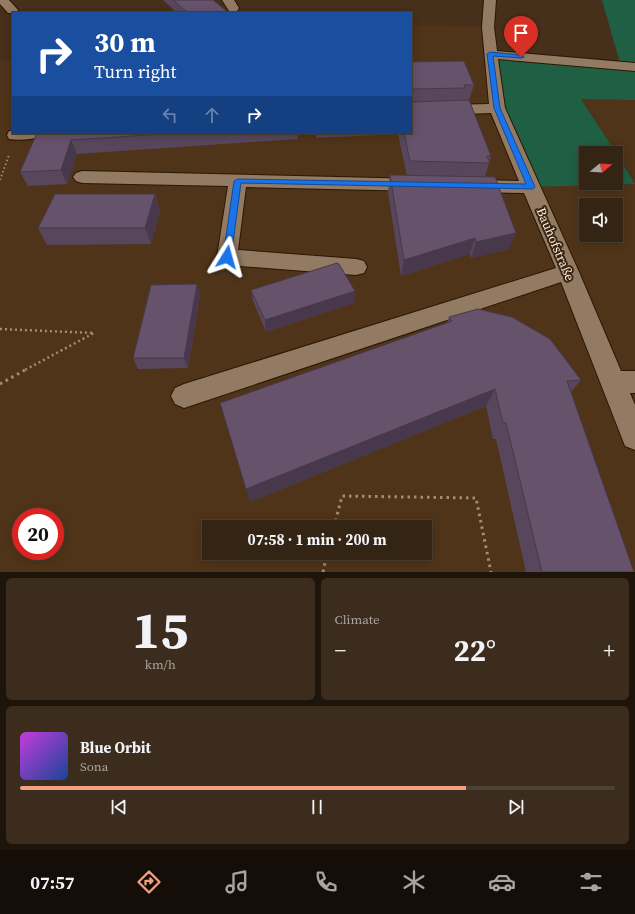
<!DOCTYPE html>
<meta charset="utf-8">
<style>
body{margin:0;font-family:"Source Serif 4",serif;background:#3c2c1d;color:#f1f3f6;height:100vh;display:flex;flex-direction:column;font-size:15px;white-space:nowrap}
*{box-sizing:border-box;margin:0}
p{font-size:13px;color:#a9a4a0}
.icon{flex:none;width:22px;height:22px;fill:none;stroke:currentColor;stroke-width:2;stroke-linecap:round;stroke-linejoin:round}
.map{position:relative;height:572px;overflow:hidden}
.details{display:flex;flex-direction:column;gap:6px;padding:6px;background:#1d140b;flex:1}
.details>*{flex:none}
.banner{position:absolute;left:12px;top:12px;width:400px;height:122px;border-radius:0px;box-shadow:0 2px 10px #0003,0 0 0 1px #4e4134;background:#1a4fa0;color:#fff;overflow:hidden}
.needle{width:26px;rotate:72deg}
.tools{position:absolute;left:579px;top:146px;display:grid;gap:8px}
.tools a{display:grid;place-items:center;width:44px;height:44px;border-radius:0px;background:#342414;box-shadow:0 2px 10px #0003,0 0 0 1px #4e4134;font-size:20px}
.speed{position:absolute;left:12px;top:508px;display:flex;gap:8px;font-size:20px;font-weight:700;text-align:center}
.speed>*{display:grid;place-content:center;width:52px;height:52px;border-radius:50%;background:#342414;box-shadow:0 2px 10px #0003,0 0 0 1px #4e4134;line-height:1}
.speed .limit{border:6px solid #d22;background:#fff;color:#111}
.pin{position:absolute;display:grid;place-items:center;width:34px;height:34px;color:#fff;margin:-41px -17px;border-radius:50% 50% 50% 0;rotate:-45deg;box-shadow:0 0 4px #0007}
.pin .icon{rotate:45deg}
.me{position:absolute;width:44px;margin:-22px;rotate:8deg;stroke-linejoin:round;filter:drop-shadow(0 0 3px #0008)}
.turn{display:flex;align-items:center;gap:14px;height:84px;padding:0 16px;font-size:18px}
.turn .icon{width:52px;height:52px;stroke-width:2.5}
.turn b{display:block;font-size:28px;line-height:34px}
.lanes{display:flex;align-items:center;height:38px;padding:0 16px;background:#0003;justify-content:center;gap:20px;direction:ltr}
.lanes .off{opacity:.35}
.big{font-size:30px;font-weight:700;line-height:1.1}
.details .card{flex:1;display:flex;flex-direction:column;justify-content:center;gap:6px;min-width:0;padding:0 14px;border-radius:6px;background:#3c2c1d}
.details .dial{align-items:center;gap:0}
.dial b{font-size:52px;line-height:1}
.song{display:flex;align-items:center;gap:12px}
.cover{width:48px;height:48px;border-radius:6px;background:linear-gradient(135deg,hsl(290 70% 55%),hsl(220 70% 35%))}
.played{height:4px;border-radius:2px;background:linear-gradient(90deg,#f2a07f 75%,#4e4134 75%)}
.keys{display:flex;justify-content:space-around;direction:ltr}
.heat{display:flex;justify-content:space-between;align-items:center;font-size:22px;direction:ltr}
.details .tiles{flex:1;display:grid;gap:6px;grid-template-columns:1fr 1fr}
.card:last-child{grid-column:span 2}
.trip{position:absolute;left:202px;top:520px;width:230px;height:40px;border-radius:0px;background:#342414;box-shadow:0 2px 10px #0003,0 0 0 1px #4e4134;font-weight:700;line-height:40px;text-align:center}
.tabs{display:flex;height:64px;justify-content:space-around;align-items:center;background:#150e08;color:#a9a4a0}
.tabs .icon{width:28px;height:28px}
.tabs .current{color:#f2a07f}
.tabs b{font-size:18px;color:#f1f3f6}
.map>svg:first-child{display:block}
</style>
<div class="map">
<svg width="635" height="572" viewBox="0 0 635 572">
<rect width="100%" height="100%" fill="#46301b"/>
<g fill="#4f3419" fill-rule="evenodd">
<path d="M411,25L488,27L531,187L635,184V572H0V61L13,60V133H411ZM586,205H616V235H586ZM21,517H55V551H21ZM209,527H425V553H209Z"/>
<polygon points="581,98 635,100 635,183 616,153"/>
</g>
<polygon fill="#1f6044" points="602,0 635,0 635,100 581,99 616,153 586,153 586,183 616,183 616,153 635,184 531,187 497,108 490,54 621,66"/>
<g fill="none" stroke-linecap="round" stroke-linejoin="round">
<defs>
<g id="minor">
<polygon points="0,0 9,0 18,10 16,13 8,13 0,4"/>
<polygon points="222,0 234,0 239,8 237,11 229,11"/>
<polygon points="484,0 496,0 494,27 497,51 635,63 635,71 498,59 505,108 579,272 621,371 635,371 635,393 630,393 635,405 635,450 625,446 561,282 184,408 175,404 171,396 175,388 184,384 556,268 524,193 470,192 463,190 461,186 463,182 470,180 519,181 491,113 411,116 411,106 489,104 482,27"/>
<path d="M9,131H13V133H46L44,136C33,139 20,141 9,139L7,135Z"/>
<polygon points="82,171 420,179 426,181 429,185 426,189 420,191 246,187 238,250 356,259 364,261 367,267 364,273 356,275 227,265 220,262 217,257 228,186 82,183 76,181 73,177 76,173"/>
</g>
</defs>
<use href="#minor" stroke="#2b1703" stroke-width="2"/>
<polyline stroke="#9f8c7b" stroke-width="2" stroke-dasharray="1.5 2.5" stroke-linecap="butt" points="0,180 9,155"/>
<polyline stroke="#9f8c7b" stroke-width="2.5" stroke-dasharray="2 3" stroke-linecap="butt" points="0,329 94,333 23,371"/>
<g stroke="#9f8c7b" stroke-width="3" stroke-dasharray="2.5 4" stroke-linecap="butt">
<polyline points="0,384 25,370"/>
<polyline points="334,527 342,496 476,498 491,572"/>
<polyline points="323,572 327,553"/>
</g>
<use href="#minor" fill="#937a63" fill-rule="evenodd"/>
</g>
<g fill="#58475c">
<polygon points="163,0 213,0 229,13 177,13"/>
<polygon points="411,62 474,85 469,100 491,156 485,177 509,249 471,258 470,254 401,276 388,192 390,175 407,176 398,134 316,138 316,133 411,133"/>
<polygon points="37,133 297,133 298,139 77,154 67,184 28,186 20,172"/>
<polygon points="155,194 160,210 151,244 47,245 38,228"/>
<polygon points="197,284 200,296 188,368 138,369 133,358"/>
<polygon points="251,290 355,291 354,303 266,332 253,301"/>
<polygon points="449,317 581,380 571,392 634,572 526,572 496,439 493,439 486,406 250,502 447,323"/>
</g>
<g fill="#47394b">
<polygon points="71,140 77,154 67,184 61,170"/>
<polygon points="155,194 160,210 151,244 145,228"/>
<polygon points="516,233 509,249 471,258 476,242"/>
<polygon points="475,238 470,254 401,276 404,260"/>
<polygon points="197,284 200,296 188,368 184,358"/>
<polygon points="355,291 354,303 266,332 265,320"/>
<polygon points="495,389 486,406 250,502 246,489"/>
</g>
<g fill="#66526b" stroke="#47394b">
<polygon points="173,0 213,0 229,13 188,13"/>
<polygon points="464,61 474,85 464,85 465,88 413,89 412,91 412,101 413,102 469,100 491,156 487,156 490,163 410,161 404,133 411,133 411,62"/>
<polygon points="37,133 179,133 71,140 61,170 20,172"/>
<polygon points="390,175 495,177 516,233 476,242 475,238 404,260"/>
<polygon points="55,194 155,194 145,228 38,228"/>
<polygon points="337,263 339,264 355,291 265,320 251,290"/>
<polygon points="197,284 184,358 133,358 151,285"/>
<polygon points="478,309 512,317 550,339 581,380 567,381 634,572 542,572 506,423 503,423 495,389 246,489 220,403 452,321 449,317"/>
</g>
<polygon fill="#1a73e8" stroke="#114b97" points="490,52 521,55 524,57 521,58 493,56 500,108 535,187 533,189 241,183 231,257 230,259 224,259 223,257 234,181 238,179 526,184 494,108 487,54"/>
<g text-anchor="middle" stroke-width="4" stroke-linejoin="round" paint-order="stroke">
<g font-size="13" fill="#fcede1" stroke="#3b2611">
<text transform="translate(556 244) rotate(67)" y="5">Bauhofstraße</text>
</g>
</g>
</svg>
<div class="tools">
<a><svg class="needle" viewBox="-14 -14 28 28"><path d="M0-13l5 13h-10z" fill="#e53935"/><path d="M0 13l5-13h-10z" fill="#a9a4a0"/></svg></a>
<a><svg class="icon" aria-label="sound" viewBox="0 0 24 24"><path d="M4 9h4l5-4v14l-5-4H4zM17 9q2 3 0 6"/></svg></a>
</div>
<div class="speed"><div class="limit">20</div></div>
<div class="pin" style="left:521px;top:57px;background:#d93025"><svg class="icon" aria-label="arrive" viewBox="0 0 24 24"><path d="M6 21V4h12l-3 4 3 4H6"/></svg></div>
<svg class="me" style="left:227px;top:257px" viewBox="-20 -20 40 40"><path d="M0-17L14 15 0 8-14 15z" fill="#1a73e8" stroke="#fff" stroke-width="4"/></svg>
<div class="trip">07:58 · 1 min · 200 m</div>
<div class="banner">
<div class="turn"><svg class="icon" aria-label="right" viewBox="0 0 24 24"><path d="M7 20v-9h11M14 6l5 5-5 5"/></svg><div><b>30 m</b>Turn right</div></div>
<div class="lanes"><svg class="icon off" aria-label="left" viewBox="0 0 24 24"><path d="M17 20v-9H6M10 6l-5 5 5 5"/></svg><svg class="icon off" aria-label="ahead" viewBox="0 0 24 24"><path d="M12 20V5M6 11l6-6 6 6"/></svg><svg class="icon" aria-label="right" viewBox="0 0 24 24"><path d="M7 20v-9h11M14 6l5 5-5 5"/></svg></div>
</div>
</div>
<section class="details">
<div class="tiles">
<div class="card dial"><b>15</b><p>km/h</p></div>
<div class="card"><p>Climate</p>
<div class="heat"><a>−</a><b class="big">22°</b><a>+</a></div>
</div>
<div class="card">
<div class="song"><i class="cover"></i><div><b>Blue Orbit</b><p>Sona</p></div></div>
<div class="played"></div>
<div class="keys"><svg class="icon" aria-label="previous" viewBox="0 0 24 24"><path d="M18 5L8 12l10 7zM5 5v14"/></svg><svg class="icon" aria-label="pause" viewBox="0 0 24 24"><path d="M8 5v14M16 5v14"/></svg><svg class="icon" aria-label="next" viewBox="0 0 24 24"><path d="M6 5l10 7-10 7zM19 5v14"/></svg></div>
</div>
</div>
</section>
<nav class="tabs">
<b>07:57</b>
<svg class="icon current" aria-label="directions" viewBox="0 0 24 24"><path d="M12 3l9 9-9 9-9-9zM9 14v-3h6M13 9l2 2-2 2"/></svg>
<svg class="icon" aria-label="music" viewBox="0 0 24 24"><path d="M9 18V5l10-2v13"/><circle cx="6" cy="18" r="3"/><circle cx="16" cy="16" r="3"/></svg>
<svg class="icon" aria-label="phone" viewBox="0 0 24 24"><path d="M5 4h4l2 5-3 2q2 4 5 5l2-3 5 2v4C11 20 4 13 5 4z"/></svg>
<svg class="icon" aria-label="climate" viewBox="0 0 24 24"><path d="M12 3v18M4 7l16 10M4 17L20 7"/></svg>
<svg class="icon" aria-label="car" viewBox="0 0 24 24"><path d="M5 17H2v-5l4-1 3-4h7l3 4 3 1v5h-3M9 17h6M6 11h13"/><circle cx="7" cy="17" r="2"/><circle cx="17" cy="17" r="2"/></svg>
<svg class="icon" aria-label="filters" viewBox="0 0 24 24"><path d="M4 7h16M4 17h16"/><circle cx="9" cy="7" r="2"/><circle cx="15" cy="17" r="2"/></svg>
</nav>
